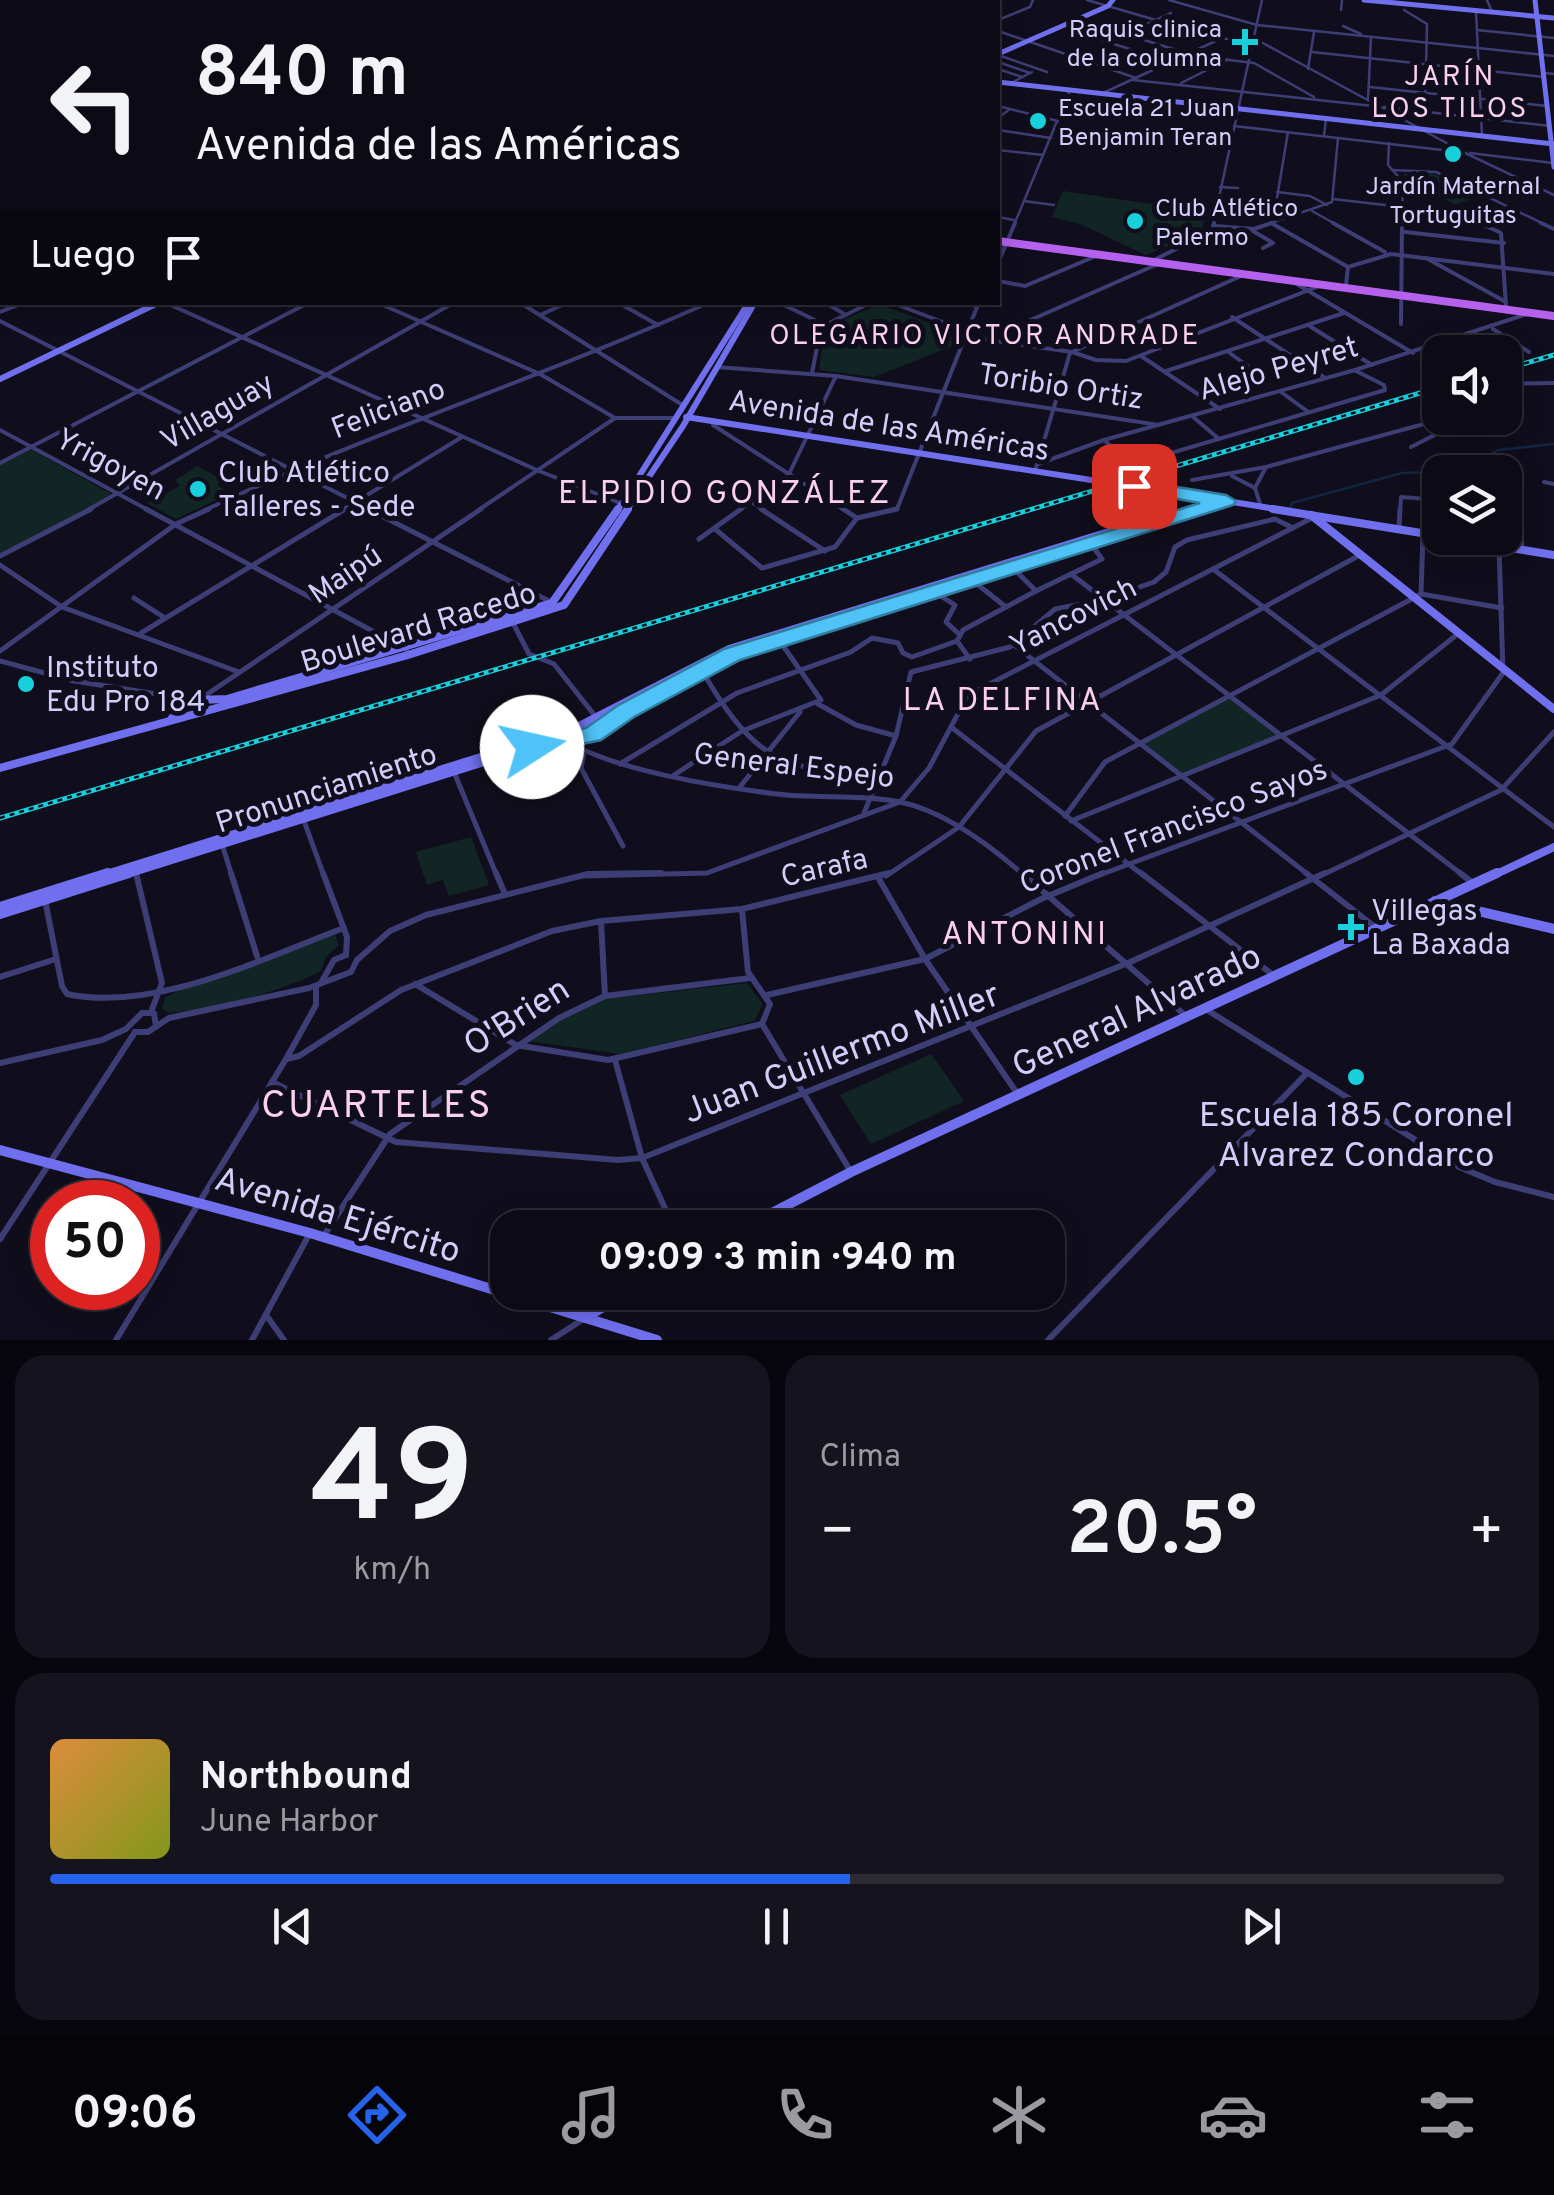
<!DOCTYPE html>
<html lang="es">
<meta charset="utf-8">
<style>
body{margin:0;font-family:Overpass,sans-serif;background:#15131e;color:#f1f3f6;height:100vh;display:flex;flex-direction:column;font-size:38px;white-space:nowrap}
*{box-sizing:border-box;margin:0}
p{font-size:32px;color:#9a9aa0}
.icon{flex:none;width:55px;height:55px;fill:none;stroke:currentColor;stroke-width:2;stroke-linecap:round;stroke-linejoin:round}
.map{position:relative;height:1340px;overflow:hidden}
.details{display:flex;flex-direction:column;gap:15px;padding:15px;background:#07060c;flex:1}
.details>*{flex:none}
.banner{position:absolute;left:0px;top:0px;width:1000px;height:305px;box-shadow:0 5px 25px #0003,0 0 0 2px #2c2b34;background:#0c0a15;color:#f1f3f6;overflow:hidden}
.controls{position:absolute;left:1422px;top:335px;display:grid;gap:20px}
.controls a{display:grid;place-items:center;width:100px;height:100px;border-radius:20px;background:#0c0a15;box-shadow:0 5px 25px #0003,0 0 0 2px #2c2b34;font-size:50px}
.speed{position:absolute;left:30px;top:1180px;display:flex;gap:20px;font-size:50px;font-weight:700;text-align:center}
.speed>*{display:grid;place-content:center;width:130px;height:130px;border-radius:50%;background:#0c0a15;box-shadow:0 5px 25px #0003,0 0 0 2px #2c2b34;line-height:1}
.speed .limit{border:15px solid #d22;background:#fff;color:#111}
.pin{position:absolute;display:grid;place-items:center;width:85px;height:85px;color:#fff;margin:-42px;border-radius:20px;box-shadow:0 5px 15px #0006}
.me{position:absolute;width:110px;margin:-55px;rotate:80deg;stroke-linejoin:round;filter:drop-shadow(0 0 8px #0008)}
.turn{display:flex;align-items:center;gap:35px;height:210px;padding:0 30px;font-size:45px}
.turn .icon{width:130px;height:130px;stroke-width:2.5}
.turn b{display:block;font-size:70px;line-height:85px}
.then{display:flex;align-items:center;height:95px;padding:0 30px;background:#0003;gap:20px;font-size:38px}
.big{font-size:75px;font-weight:700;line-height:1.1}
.details .widget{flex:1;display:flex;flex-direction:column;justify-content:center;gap:15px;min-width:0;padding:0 35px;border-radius:30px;background:#15131e}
.details .dial{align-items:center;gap:0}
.dial b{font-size:130px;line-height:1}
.song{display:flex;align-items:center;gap:30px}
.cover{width:120px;height:120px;border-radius:15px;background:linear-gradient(135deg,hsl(30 70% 55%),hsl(70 70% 35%))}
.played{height:10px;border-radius:5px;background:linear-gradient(90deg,#2563eb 55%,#2c2b34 55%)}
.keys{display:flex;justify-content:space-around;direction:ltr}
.heat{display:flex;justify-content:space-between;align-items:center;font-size:55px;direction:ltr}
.details .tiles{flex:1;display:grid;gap:15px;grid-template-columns:1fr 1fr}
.widget:last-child{grid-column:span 2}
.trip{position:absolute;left:490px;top:1210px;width:575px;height:100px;border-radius:30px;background:#0c0a15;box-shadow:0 5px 25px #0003,0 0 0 2px #2c2b34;font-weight:700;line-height:100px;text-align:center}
.tab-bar{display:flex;height:160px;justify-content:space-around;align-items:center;background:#050408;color:#9a9aa0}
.tab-bar .icon{width:70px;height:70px}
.tab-bar .current{color:#2563eb}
.tab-bar b{font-size:45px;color:#f1f3f6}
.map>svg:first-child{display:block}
</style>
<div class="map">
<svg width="1554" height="1340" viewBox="0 0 1554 1340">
<rect width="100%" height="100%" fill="#100e1c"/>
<g fill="#112624">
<polygon points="1430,172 1481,195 1455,205 1411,182 1403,174"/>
<polygon points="1063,191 1205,212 1202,233 1146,255 1080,224 1052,217"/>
<polygon points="879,304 956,333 955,345 874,377 819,370 825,328"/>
<polygon points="30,449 113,495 0,555 0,464"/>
<polygon points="197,466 223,480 216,485 231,493 176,519 147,503 180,486 175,480"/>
<polygon points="1229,696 1281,735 1180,776 1138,743"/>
<polygon points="471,837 489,885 449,896 443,880 427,885 416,852"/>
<path d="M335,935L339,945L325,958L321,971C273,995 222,1006 169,1013L162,1008L165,998L182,988Z"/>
<polygon points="747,983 763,1004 754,1021 620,1054 529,1041 559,1020 606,999"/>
<polygon points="931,1054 964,1101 871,1144 840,1095"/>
</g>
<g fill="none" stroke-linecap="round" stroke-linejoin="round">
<polyline stroke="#122641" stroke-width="2.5" points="1289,511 1292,503 1402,473 1462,471 1498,450 1554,444"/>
<g stroke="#3e3e76" stroke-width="2.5">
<polyline points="8,0 28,2"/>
<polyline points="270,0 293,2"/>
<polyline points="494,0 518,2"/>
<polyline points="723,0 733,2"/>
<polyline points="909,0 916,2"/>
<polyline points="1087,0 1218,38 1261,42 1463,152 1554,195"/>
<polyline points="1169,0 1257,25 1554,56"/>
<polyline points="1487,0 1492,12"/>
<polyline points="622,1 636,2"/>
<polyline points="850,1 857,2"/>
<polyline points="218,2 222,0"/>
<polyline points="886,2 891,0"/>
<polyline points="1341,10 1342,0"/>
<polyline points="1404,10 1427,24"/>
<polyline points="1476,11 1482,136"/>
<polyline points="1076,19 1196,56 1254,63 1314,97"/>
<polyline points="998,20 1030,7 1033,0"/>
<polyline points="1143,26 1171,13"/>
<polyline points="1343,26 1361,34"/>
<polyline points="1477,30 1554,38"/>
<polyline points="998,31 1136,78"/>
<polyline points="1101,40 1168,61"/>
<polyline points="1312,52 1544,77"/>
<polyline points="998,55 1047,72"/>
<polyline points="998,62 1030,73"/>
<polyline points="998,69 1022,77"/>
<polyline points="1308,69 1314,32"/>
<polyline points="1544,73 1554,74"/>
<polyline points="1133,80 1373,106"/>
<polyline points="1011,83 1032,72"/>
<polyline points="1181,83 1227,60"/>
<polyline points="1370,87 1547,106"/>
<polyline points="1103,93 1220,39"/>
<polyline points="1368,100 1371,37"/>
<polyline points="998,106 1058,121"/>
<polyline points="1384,107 1550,126"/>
<polyline points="1425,111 1427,24"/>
<polyline points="998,118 1010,109"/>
<polyline points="1234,126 1460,152"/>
<polyline points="998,130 1051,138"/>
<polyline points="1324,136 1326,119"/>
<polyline points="1389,143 1388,165 1403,182 1402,225"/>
<polyline points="998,150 1043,155"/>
<polyline points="1470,153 1553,163"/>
<polyline points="1392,170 1436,172 1546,225"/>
<polyline points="1220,187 1238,188"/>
<polyline points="1277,192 1310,196 1327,205"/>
<polyline points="1333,199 1462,214 1485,225"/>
<polyline points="1024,201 1054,205"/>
<polyline points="1312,211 1337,225"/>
<polyline points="998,217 1014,220"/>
<polyline points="1277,221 1274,216 1288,132"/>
<polyline points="1014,225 1070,90"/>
<polyline points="1213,225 1262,0"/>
<polyline points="1265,225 1332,202 1338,138"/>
</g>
<g stroke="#3e3e76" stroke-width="4">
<polyline points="1333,223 1385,252"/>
<polyline points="1480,223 1501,233 1506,306"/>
<polyline points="1541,223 1554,229"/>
<polyline points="1273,224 1348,267"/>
<polyline points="1214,226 1254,229 1272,223"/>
<polyline points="1253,231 1273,243 1263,248"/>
<polyline points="1405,232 1504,243"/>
<polyline points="1426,258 1506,302"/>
<polyline points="1154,260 1212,231 1214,223"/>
<polyline points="998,263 1015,223"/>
<polyline points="998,281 1025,286 1096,256"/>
<polyline points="1295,283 1413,353"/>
<polyline points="1346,285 1348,267 1391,254 1554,274"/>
<polyline points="164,302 539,471 630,507"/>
<polyline points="376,302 540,374 615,418 676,418"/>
<polyline points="519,302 684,406"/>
<polyline points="617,302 658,325"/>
<polyline points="778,302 825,325"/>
<polyline points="824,302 846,315"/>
<polyline points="890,302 966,331"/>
<polyline points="965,302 977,307"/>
<polyline points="0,312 26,302"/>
<polyline points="540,315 569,302"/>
<polyline points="1232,317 1325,378"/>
<polyline points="0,321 373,511"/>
<polyline points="1401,324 1402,223"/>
<polyline points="1308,325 1372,365"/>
<polyline points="1493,329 1529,352"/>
<polyline points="967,337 1072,352 1096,360 1126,361 1322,285"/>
<polyline points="1014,343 1026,322 1160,263"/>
<polyline points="1227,351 1249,367"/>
<polyline points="1141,356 1220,409"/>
<polyline points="716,367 836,376 1159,425"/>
<polyline points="1166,371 1344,313"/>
<polyline points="812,373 821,327 872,302"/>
<polyline points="1505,384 1554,383"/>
<polyline points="1281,392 1307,411"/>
<polyline points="1192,416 1219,439"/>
<polyline points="712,420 713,425 846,511"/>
<polyline points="0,430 150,511"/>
<polyline points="1104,440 1126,460 1137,463 1385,390 1384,385 1356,371"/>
<polyline points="1411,447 1468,418"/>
<polyline points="0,463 310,302"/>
<polyline points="1038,464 1104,440 1355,370 1530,313"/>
<polyline points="1035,471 1070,353 1241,276"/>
<polyline points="1232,476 1255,488"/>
<polyline points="1192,480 1266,467"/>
<polyline points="1544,482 1554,484"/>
<polyline points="1517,486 1519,511"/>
<polyline points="753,503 765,511"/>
<polyline points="1261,507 1255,488 1266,467 1446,418"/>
<polyline points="86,511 455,302"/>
<path d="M203,511C369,433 543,377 710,302"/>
<polyline points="341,511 462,437"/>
<polyline points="477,511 615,418"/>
<polyline points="738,511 789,474 836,376"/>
<polyline points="887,511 897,509 979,302"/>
<polyline points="1400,511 1401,497 1440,500"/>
</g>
<g stroke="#3e3e76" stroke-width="5">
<polyline points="146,509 406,649 408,655"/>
<polyline points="368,509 553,603"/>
<polyline points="761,509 825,551"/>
<polyline points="843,509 857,518"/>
<polyline points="1519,509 1522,549"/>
<polyline points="857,518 897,509"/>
<polyline points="715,529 762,568 835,547 857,518"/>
<polyline points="1399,529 1400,509"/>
<polyline points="699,539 741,509"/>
<polyline points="0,556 91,509"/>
<polyline points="0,565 62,607 239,672"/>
<polyline points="1213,569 1554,827"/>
<polyline points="1071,574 1464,876"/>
<polyline points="973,581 1006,607"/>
<polyline points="1036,591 1102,559 1091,544"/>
<polyline points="936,593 955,605 946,622 959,634"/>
<polyline points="1421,594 1423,533"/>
<polyline points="134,598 165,618"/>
<polyline points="511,619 529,654 554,664 603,726"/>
<polyline points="141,633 345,509"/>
<polyline points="957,641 963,630 1036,591 1012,567"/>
<polyline points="957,641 970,659"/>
<polyline points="1014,645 1310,876"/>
<polyline points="0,651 176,524 209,509"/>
<polyline points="0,661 74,681 195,700"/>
<path d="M701,669C734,725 766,773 837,769"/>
<polyline points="203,697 481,509"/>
<polyline points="818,704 856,725 896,736"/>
<polyline points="951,727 1144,876"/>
<path d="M562,738C609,770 719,787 777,794C817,799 860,794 900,802C945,811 992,847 1025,876"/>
<polyline points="584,753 581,768 623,846"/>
<polyline points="620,764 737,693 851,652 872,638 898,643 903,653 912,657 957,641"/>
<polyline points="454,772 497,876"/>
<polyline points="674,775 742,731 821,700 779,640"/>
<polyline points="739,788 800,712"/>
<polyline points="864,813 896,736 911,672 1010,647 1055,609 1103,600 1154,582 1166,572 1175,547 1187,540 1275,519 1293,528"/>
<polyline points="1065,816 1105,762 1421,594 1502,608"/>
<polyline points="303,818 324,876"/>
<polyline points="1071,821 1381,695 1459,633"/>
<polyline points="222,844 232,876"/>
<polyline points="135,871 136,876"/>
<polyline points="581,876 707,873 900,802 929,768 968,695 1312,518"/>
<polyline points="886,876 959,827 1036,731 1360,555"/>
<polyline points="1097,876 1452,744 1503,673 1499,546"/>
<polyline points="1320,876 1501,790 1554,732"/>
</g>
<g stroke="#3e3e76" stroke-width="6">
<polyline points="136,873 162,983 151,1012"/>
<polyline points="231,873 257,956"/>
<polyline points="323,873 347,937 346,955"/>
<polyline points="496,873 505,894"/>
<polyline points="1022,873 1186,1016"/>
<polyline points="1141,873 1273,975"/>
<polyline points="1306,873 1375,927"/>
<polyline points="1460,873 1473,883"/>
<polyline points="879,879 925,959 1017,1093"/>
<path d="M45,900L62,986L67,994C154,1013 263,958 344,928"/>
<polyline points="742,910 748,972 770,1004 762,1024 851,1172"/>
<polyline points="601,921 605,996"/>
<polyline points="357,960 390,931 426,915 588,874 661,873"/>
<polyline points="0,977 56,959"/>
<polyline points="322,981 334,960 346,955"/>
<polyline points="415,984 516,1045 608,1060 762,1024"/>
<polyline points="767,995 925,959 1041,899 1103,873"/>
<polyline points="1207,1010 1459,1167 1495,1182 1554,1197"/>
<polyline points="135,1032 148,1032 169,1018 309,988 351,972 357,960"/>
<polyline points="286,1059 299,1056 401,990 552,931 601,921 742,909 889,873"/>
<polyline points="615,1060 642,1158 674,1228"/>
<polyline points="0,1063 102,1040 126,1029 142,1013 154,1013 156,1026"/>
<polyline points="272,1082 396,1142 618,1160 642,1158 1128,963 1325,873"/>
<polyline points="323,1237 390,1134 559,1018 605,996 750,978"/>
<polyline points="0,1239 135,1032"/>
<polyline points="266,1315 284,1340"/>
<polyline points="116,1340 286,1059 316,1005 316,986"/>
<polyline points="252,1340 310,1233"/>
<polyline points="551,1340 582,1320"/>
<polyline points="1048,1340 1307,1073"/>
</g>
<g stroke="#7070ef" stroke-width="5">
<polyline points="1364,0 1554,18"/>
<polyline points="1535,0 1554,167"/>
<polyline points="998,54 1108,6 1113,0"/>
<polyline points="998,82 1554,144"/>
</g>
<g stroke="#7070ef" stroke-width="6">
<polyline points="0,379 160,302"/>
<polyline points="686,417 1104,482"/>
<polyline points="1134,486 1288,511"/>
<polyline points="617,511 749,302"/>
<polyline points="626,511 683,426 755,302"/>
<polyline points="1193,511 1226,501"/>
</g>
<g stroke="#7070ef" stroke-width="8">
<polyline points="1273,509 1440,536"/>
<polyline points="1311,515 1554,709"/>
<polyline points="1449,538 1554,555"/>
<polyline points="172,718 195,700 227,699 552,603 618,509"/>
<polyline points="0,768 408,655 564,605 628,509"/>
<polyline points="100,876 577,727 729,649 1138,523"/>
<polyline points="121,876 532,747 593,734 625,711 732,654 1201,509"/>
<polyline points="1492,876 1554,847"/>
</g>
<g stroke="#7070ef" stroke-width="10">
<polyline points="1435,901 1554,929"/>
<polyline points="0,907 108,873"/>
<polyline points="0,914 129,873"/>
<polyline points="0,1150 310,1233 657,1340"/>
<polyline points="743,1228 851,1172 1497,873"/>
<polyline points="585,1318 628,1292"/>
</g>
<polyline stroke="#b561ee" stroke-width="5" points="841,2 846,0"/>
<polyline stroke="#b561ee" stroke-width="8" points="998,241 1554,316"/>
<defs>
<g id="rail">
<polyline points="1505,369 1554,355"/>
<polyline points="0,818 1440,387"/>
</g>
</defs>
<use href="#rail" stroke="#18cfdc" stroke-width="5"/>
<use href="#rail" stroke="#100e1c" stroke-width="2.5" stroke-dasharray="5" stroke-linecap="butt"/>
<polyline stroke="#7070ef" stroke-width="6" points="1104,482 1134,486"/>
</g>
<polygon fill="#4fc3f7" stroke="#337fa1" stroke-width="2.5" points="1134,480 1226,495 1236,501 1233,505 740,660 634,717 601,740 532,755 520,747 523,741 586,728 617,706 724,649 1200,503 1127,490 1124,486"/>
<g fill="#18cfdc" stroke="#100e1c" stroke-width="4">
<path d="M1240 27h10v10h10v10h-10v10h-10v-10h-10v-10h10z"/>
<circle cx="1038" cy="121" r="10"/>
<circle cx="1453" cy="154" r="10"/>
<circle cx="1135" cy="221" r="10"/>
<circle cx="198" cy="489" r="10"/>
<circle cx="26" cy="684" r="10"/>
<path d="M1346 912h10v10h10v10h-10v10h-10v-10h-10v-10h10z"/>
<circle cx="1356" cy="1077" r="10"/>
</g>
<g text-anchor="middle" stroke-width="10" stroke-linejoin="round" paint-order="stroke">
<g font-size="25" fill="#d2cefa" stroke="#100e1c" text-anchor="start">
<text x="1222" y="37" text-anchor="end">Raquis clinica<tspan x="1222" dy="29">de la columna</tspan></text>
<text x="1058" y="116">Escuela 21 Juan<tspan x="1058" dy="29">Benjamin Teran</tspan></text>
<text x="1453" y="194" text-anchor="middle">Jardín Maternal<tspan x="1453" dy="29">Tortuguitas</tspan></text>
<text x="1155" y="216">Club Atlético<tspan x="1155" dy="29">Palermo</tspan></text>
</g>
<g font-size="28" letter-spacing="2.5" fill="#fad0ec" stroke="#100e1c">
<text x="1450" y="85">JARÍN<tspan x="1450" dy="32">LOS TILOS</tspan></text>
<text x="985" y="344">OLEGARIO VICTOR ANDRADE</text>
</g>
<g font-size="30" fill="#d2cefa" stroke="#100e1c">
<text transform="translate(1278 368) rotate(-16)" y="10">Alejo Peyret</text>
<text transform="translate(1061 386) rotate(9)" y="10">Toribio Ortiz</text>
<text transform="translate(388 408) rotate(-21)" y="10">Feliciano</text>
<text transform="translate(217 411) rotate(-30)" y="10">Villaguay</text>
<text transform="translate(889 425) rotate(9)" y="10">Avenida de las Américas</text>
<text transform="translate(111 464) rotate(28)" y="10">Yrigoyen</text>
<text transform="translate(345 574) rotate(-34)" y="10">Maipú</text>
<text transform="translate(1073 616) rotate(-27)" y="10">Yancovich</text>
<text transform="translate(418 627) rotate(-17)" y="10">Boulevard Racedo</text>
<text transform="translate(794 765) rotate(7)" y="10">General Espejo</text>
<text transform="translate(326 788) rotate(-18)" y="10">Pronunciamiento</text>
<text transform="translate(1173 826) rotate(-21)" y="10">Coronel Francisco Sayos</text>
<text transform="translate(824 867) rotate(-13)" y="10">Carafa</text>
</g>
<g font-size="30" fill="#d2cefa" stroke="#100e1c" text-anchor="start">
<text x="218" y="482">Club Atlético<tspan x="218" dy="34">Talleres - Sede</tspan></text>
<text x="46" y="677">Instituto<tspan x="46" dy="34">Edu Pro 184</tspan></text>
<text x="1371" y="920">Villegas<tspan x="1371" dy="34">La Baxada</tspan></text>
</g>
<g font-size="32" letter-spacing="2.5" fill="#fad0ec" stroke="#100e1c">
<text x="725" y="503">ELPIDIO GONZÁLEZ</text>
<text x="1003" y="710">LA DELFINA</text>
<text x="1025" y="944">ANTONINI</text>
</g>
<g font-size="35" fill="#d2cefa" stroke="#100e1c">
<text transform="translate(1136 1010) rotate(-25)" y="12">General Alvarado</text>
<text transform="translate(516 1016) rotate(-32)" y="12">O'Brien</text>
<text transform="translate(841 1052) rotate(-21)" y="12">Juan Guillermo Miller</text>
<text transform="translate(338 1214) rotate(17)" y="12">Avenida Ejército</text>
</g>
<g font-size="35" fill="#d2cefa" stroke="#100e1c">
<text x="1356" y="1126">Escuela 185 Coronel<tspan x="1356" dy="40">Alvarez Condarco</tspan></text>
</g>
<g font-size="38" letter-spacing="2.5" fill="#fad0ec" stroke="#100e1c">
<text x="377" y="1117">CUARTELES</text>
</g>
</g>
</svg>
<div class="controls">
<a><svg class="icon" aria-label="sound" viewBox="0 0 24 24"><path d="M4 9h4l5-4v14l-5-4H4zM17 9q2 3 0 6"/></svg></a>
<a><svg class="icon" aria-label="layers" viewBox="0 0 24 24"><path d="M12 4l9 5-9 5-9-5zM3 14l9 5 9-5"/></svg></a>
</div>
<div class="speed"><div class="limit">50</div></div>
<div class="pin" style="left:1134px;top:486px;background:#d93025"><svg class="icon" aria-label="arrive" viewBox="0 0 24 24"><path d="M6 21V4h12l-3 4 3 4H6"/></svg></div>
<svg class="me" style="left:532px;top:747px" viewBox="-20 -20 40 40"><circle r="19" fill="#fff"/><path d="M0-13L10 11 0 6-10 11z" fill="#4fc3f7"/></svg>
<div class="trip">09:09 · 3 min · 940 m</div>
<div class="banner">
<div class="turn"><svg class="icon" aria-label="left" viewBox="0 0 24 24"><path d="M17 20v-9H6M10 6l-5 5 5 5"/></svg><div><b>840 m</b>Avenida de las Américas</div></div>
<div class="then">Luego<svg class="icon" aria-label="arrive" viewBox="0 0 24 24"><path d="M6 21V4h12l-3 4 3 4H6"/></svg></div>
</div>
</div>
<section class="details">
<div class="tiles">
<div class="widget dial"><b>49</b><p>km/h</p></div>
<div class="widget"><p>Clima</p>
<div class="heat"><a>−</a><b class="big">20.5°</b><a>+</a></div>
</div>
<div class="widget">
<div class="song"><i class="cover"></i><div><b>Northbound</b><p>June Harbor</p></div></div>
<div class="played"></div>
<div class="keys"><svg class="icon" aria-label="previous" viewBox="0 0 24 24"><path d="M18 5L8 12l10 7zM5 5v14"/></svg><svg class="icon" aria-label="pause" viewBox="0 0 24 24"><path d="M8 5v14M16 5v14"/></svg><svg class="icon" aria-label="next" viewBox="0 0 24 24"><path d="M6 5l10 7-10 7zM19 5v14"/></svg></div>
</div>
</div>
</section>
<nav class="tab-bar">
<b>09:06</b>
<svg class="icon current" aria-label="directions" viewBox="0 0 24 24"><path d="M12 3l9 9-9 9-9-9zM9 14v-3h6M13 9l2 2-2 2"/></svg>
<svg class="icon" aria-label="music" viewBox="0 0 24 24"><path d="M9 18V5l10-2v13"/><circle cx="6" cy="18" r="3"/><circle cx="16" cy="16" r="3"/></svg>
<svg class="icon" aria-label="phone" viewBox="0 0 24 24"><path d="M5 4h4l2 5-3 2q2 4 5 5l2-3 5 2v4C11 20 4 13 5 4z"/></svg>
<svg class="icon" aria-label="climate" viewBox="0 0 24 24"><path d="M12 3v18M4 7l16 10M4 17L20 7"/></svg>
<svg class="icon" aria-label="car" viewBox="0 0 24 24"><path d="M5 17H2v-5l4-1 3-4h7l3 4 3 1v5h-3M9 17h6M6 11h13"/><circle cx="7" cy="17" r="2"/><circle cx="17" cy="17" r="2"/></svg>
<svg class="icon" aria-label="filters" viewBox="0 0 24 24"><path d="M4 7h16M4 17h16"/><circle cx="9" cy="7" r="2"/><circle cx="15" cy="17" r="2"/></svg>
</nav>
